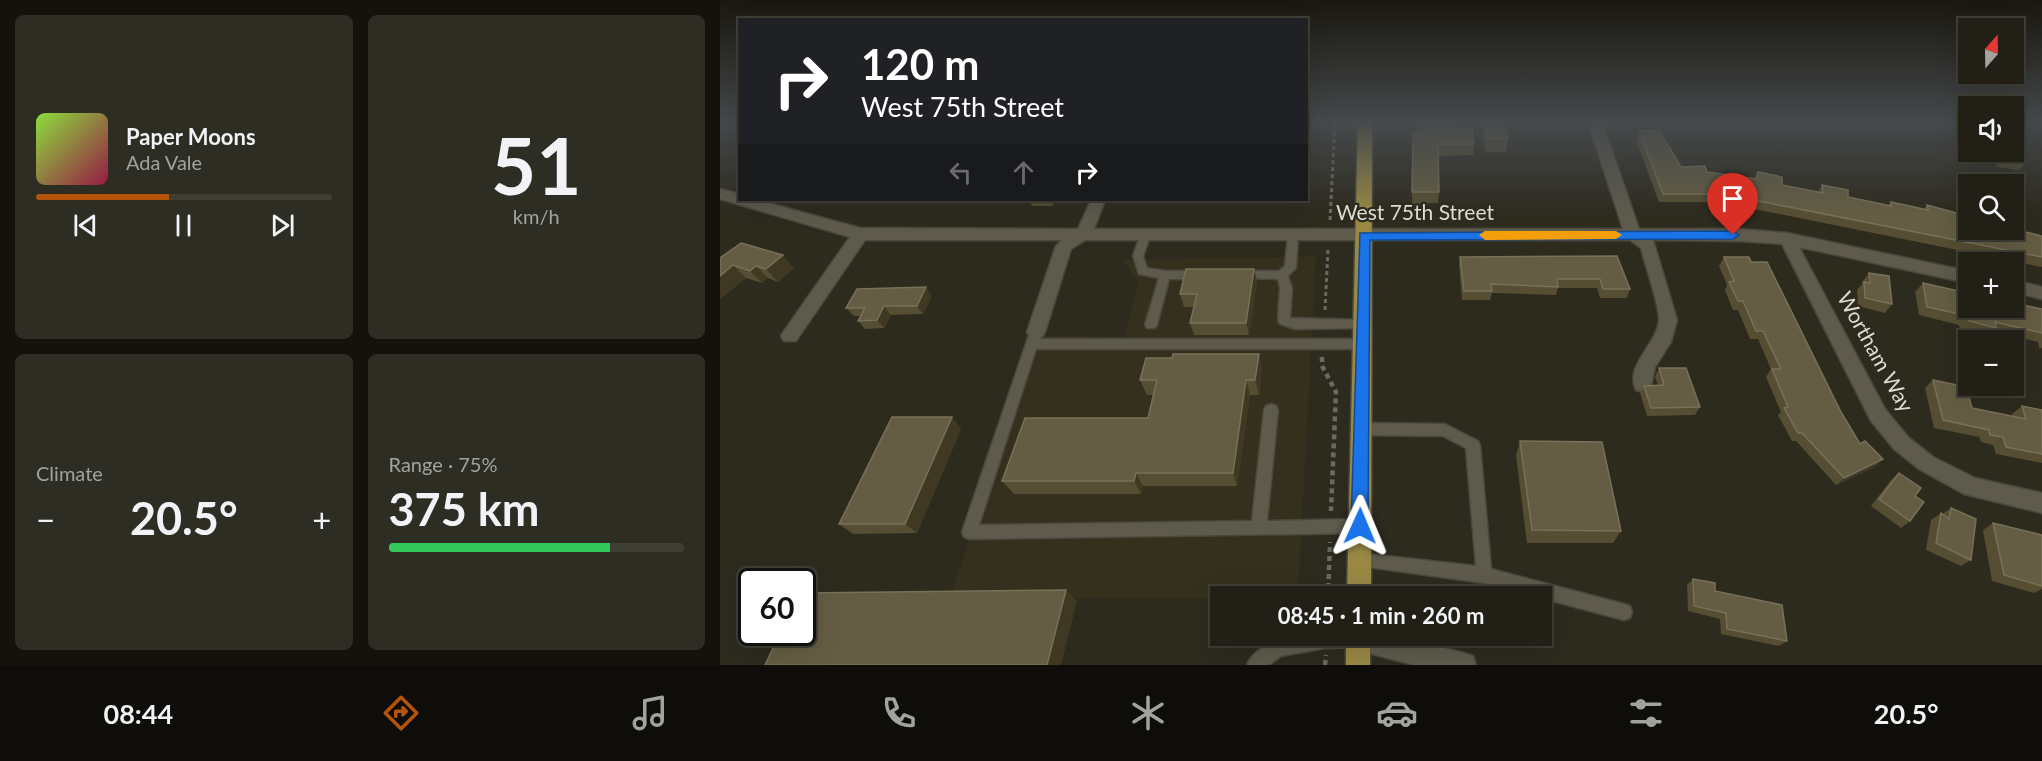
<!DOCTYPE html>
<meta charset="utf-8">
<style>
body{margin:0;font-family:Lato,sans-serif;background:#2e2d23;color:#f1f3f6;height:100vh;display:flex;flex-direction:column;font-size:22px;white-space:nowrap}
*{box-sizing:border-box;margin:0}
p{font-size:20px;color:#a2a3a1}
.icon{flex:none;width:33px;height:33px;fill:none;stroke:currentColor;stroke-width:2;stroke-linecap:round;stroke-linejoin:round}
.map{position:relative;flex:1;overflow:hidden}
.panel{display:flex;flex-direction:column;gap:15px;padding:15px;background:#13120c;width:720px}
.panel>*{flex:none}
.hud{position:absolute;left:18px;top:18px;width:570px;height:183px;border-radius:0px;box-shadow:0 6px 24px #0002,0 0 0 2px #3f3e35;background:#202124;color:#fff;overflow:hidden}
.needle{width:39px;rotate:20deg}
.controls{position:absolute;left:1238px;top:18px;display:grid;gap:12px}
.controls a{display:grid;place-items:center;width:66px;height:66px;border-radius:0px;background:#222016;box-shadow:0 6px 24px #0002,0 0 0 2px #3f3e35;font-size:30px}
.speed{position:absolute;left:18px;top:568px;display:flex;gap:12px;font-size:30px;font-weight:700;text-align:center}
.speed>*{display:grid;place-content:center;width:78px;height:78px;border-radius:50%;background:#222016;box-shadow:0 6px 24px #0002,0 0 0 2px #3f3e35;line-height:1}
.speed .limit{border:3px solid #111;border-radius:9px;background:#fff;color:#111}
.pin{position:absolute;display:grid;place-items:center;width:51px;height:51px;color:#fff;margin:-62px -26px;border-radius:50% 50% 50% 0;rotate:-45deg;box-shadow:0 0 6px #0007}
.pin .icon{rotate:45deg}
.me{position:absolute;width:66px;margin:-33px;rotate:1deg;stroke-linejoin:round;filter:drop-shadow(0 0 4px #0008)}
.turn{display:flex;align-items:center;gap:21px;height:126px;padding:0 24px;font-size:27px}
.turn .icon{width:78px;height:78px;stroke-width:2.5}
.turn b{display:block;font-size:42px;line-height:51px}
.lanes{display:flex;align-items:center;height:57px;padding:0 24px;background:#0003;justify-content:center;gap:30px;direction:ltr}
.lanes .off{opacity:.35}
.big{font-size:45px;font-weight:700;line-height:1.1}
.panel .tile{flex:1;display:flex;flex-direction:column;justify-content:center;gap:9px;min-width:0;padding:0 21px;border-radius:9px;background:#2e2d23}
.panel .dial{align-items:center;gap:0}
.dial b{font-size:78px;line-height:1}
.song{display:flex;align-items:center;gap:18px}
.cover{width:72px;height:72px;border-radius:9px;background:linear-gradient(135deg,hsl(90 70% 55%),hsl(340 70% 35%))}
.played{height:6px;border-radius:3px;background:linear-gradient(90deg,#b45309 45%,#3f3e35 45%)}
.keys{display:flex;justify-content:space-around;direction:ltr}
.heat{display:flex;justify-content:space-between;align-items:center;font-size:33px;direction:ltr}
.charge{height:9px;border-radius:4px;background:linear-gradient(90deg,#34c759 75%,#3f3e35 0)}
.panel .tiles{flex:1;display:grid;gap:15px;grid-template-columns:repeat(2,1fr)}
.trip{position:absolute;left:490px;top:586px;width:342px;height:60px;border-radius:0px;background:#222016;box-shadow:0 6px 24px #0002,0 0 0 2px #3f3e35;font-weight:700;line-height:60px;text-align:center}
.dock{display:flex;height:96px;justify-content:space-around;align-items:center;background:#0e0d09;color:#a2a3a1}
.dock .icon{width:42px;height:42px}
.dock .on{color:#b45309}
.dock b{font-size:27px;color:#f1f3f6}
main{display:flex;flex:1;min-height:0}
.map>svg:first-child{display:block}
</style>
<main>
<section class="panel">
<div class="tiles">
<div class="tile">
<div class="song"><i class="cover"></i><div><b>Paper Moons</b><p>Ada Vale</p></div></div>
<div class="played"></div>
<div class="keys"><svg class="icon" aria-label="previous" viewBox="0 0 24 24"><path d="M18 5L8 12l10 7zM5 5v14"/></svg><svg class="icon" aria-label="pause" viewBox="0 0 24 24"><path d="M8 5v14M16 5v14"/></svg><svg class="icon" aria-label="next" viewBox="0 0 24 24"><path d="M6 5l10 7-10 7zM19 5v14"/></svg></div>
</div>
<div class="tile dial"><b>51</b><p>km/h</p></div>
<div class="tile"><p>Climate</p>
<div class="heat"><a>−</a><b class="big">20.5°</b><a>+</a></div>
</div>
<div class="tile"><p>Range · 75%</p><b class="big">375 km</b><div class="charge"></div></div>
</div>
</section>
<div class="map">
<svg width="1322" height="665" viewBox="0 0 1322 665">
<rect width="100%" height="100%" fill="#2d2a1e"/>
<polygon fill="#35301d" points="596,256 578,597 501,597 501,599 230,596 321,335 404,337 418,283 403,260"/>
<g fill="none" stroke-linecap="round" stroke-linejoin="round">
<defs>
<g id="lane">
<polygon points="426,230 431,234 423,256 427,268 445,271 481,271 487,275 481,279 449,279 437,325 435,328 427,328 425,325 439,278 419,274 413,256 421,234"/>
<polygon points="573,231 578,235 576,268 568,276 572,288 570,318 643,320 647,322 649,325 647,328 575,329 560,324 558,321 560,288 558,279 515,278 513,275 519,271 559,271 565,266 568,235"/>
<polygon points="316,327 320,329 322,332 320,339 643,339 647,341 649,344 647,347 643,349 316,349 259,525 532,521 544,410 546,406 551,404 556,406 558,410 547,521 640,519 645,521 647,526 645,531 640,533 249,539 244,537 242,532 310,332 312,329"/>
<polygon points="641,423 725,424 758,441 760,445 771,569 904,604 910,606 912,612 910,618 904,620 764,583 634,565 631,560 634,555 639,553 756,566 746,448 723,436 641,435 636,433 634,429 636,425"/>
<path d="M581,636H645L646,639L644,645L638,647L606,648L561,656L549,665H527C535,645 563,639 581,636Z"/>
</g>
<g id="street">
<path d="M868,122H882L919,229H1019L1067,233L1248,271V283L1079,247L1165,409L1188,437L1213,457L1255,478L1322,493V513L1244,494L1199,469L1174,449L1151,421L1062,244L1019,241L933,240L957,320L951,342L935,367L930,390L923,392L916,390C904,366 937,344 939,321C940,306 925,265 921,248L910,240H365L351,249L325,332L322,337H310L307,332L336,246L342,240H145L76,341H64L61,336L64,331L130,237L0,199V189L20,194V200H37L140,228L358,229L371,200H385L374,229H903Z"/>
<polygon points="1293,280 1322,287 1322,299 1293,292"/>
<polygon points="627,636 675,636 744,653 753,656 756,665 694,665 629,648"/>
</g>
<g id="primary">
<polygon points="638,122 652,122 651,597 627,597"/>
<rect x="626" y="636" width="24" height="29"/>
</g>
</defs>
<use href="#lane" stroke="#4a473c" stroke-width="3"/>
<use href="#street" stroke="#4a473c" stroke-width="3"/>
<use href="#primary" stroke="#4a473c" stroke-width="3"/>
<g stroke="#6c6a5f" stroke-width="3" stroke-dasharray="4 3" stroke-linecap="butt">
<polyline points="610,220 615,122"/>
<polyline points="605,310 608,249"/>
</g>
<g stroke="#6c6a5f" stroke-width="4.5" stroke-dasharray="5 4" stroke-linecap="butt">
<polyline points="602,357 602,366 616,392 611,511"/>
<polyline points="608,597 610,542"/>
<polyline points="605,665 606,655"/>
</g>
<use href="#lane" fill="#5e5b4d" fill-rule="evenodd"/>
<use href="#street" fill="#5e5b4d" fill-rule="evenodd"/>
<use href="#primary" fill="#988844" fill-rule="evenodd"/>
</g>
<g fill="#554e32">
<polygon points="762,122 784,122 788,139 786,152 766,152 761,127"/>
<polygon points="700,127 732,129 754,144 753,155 719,156 719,192 718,203 692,204 692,144 700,132"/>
<polygon points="919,131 961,167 987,172 1034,178 1038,172 1062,185 1098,192 1102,185 1128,197 1168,205 1171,202 1204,209 1207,205 1248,230 1322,236 1322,267 999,202 939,202 916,140"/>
<polygon points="1270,152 1293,152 1306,162 1299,170 1277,167"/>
<polygon points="310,200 337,200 333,206 312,206"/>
<polygon points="897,256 910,289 907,298 880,298 877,288 838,288 836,295 772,293 770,300 742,300 739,265 740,257"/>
<polygon points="1004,257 1031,262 1121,412 1155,467 1116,485 1076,441 1072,441 1058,415 1061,412 1046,377 1051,369 1038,339 1030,339 1018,310 1013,310 1005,290 1007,285 999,266"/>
<polygon points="0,258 74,268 58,282 48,278 42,283 26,278 0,299"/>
<polygon points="534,269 537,281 529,335 474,335 470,323 474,307 464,307 460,294"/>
<polygon points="1149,273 1172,304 1165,313 1138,306 1137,290 1142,284 1142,282"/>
<polygon points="1203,283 1322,309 1322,348 1319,348 1318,342 1273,331 1268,336 1240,330 1239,325 1199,315 1195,292"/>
<polygon points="212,296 203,314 171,315 164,328 145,329 138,321 140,316 134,316 126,308"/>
<polygon points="939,368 980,407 975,415 927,416 920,393 924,386 938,385 935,377"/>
<polygon points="542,369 539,395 530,395 517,486 423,486 421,494 294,494 282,481 428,418 434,395 427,395 420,380"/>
<polygon points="1213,380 1252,408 1292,416 1292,414 1302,406 1322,410 1322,463 1276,454 1273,445 1261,442 1259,437 1214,428 1205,388"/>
<polygon points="232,417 241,429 197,533 133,534 119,524"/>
<polygon points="800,441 901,531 893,543 807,543 796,455"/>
<polygon points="1179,473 1195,496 1190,521 1181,528 1151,506 1171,480"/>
<polygon points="1231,508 1251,560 1241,566 1206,550 1211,520 1221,513 1222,514"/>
<polygon points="1273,523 1322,535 1322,589 1314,593 1272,581 1263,530"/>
<polygon points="973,579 995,591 1067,641 1059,646 1001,634 1000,619 968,611 967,585"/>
</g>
<g fill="#3f3923">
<polygon points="330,200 337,200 333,206"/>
<polygon points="63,255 74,268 58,282 46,269"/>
<polygon points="13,265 26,278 0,299 0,276"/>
<polygon points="36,266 48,278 42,283 30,271"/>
<polygon points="534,269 537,281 529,335 526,323"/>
<polygon points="206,287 212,296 203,314 197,306"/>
<polygon points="164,306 171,315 164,328 157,320"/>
<polygon points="539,354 542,369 539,395 535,380"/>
<polygon points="526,380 530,395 517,486 513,473"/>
<polygon points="232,417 241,429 197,533 185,524"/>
<polygon points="1163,459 1155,467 1116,485 1124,478"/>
<polygon points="416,473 423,486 421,494 414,481"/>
<polygon points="346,590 357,601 341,665 327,665"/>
</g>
<g fill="#645d43" stroke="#77715a" stroke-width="1.5">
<polygon points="765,122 784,122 788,139 768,139"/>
<polygon points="732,126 732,129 752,129 754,144 718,144 719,192 692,192 693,132 701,132 700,127"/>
<polygon points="939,130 961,167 985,166 987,172 1037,179 1038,172 1062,177 1062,185 1103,193 1102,185 1128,190 1128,197 1171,206 1171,202 1208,210 1207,205 1248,216 1248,230 1293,230 1293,229 1322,236 1322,257 1003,194 943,194 919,131"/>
<polygon points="1293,145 1298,145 1306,162 1284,159 1281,152 1293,152"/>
<polygon points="21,243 63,255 46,269 36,266 30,271 13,265 0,276 0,258"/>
<polygon points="897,256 910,289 883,289 880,279 837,279 838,287 771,284 772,291 744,291 740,257"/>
<polygon points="1004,257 1029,257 1031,262 1047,262 1121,412 1140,444 1145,441 1163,459 1124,478 1082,433 1078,433 1064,408 1068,407 1052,369 1061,369 1043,331 1036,331 1023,301 1018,301 1009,282 1014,281"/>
<polygon points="466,269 534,269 526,323 470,323 477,294 460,294"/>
<polygon points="1149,273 1169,276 1172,304 1145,298 1144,282 1150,283"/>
<polygon points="1203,283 1248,293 1248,308 1293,308 1293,303 1322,309 1322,333 1275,322 1276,328 1249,321 1248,316 1207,307"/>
<polygon points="206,287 197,306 164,306 157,320 138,321 145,308 126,308 137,289"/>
<polygon points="453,354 539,354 535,380 526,380 513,473 416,473 414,481 282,481 305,418 428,418 437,380 420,380 426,358 452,358"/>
<polygon points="939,368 966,368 980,407 931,408 924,386 944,385"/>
<polygon points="1213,380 1246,387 1252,408 1306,419 1302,406 1322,410 1322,454 1286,447 1283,437 1270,435 1269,430 1223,420"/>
<polygon points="172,417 232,417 185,524 119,524"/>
<polygon points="800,441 882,442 901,531 812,530"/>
<polygon points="1179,473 1201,488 1195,496 1204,502 1190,521 1159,499"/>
<polygon points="1231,508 1256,519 1251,560 1216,543 1221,513 1229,519"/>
<polygon points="1273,523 1322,535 1322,586 1284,575"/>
<polygon points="973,579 995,583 995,591 1062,605 1067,641 1007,629 1006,613 974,606"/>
<polygon points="346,590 327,665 45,665 60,633 82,633 82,593"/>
</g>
<linearGradient id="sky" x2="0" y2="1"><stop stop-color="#191710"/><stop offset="0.57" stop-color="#464a4c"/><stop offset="1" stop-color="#464a4c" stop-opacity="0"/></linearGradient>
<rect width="1322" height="215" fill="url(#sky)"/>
<polygon fill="#1a73e8" stroke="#114b97" stroke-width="1.5" points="1013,231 1019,235 1013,239 650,240 648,526 646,531 640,533 634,531 631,526 640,233"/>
<polygon fill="#f59e0b" points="765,231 896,231 902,235 896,239 765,240 759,235"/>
<g text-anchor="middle" stroke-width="4.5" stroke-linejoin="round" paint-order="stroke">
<g font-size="21" fill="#dddbd3" stroke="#2d2a1e">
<text x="695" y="220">West 75th Street</text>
<text transform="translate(1155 352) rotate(61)" y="7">Wortham Way</text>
</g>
</g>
</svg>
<div class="controls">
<a><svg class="needle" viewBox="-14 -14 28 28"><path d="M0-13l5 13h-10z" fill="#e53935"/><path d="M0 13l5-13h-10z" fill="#a2a3a1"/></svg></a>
<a><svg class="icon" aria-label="sound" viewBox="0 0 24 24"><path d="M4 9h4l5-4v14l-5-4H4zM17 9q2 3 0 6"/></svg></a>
<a><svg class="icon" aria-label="search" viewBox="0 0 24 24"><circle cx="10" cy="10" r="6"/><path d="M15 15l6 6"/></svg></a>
<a>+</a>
<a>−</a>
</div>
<div class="speed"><div class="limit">60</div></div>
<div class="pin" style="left:1013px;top:235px;background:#d93025"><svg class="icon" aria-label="arrive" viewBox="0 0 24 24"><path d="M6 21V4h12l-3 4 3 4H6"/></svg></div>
<svg class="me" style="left:640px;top:526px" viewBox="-20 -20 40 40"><path d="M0-17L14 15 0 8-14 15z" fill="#1a73e8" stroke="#fff" stroke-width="4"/></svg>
<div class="trip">08:45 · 1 min · 260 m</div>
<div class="hud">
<div class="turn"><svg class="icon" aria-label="right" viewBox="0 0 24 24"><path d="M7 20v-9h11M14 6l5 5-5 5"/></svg><div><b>120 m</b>West 75th Street</div></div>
<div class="lanes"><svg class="icon off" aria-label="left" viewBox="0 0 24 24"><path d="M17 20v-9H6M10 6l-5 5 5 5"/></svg><svg class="icon off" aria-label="ahead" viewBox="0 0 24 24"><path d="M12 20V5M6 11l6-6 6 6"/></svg><svg class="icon" aria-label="right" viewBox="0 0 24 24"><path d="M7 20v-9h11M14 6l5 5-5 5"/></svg></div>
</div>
</div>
</main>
<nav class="dock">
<b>08:44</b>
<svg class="icon on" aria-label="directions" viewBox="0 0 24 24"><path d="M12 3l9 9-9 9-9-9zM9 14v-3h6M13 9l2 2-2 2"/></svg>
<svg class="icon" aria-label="music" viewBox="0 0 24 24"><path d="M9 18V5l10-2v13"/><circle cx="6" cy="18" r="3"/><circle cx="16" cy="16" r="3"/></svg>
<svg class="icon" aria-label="phone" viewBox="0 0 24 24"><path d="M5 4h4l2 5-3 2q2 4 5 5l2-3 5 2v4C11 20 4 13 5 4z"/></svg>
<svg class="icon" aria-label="climate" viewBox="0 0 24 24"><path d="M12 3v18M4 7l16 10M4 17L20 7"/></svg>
<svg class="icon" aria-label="car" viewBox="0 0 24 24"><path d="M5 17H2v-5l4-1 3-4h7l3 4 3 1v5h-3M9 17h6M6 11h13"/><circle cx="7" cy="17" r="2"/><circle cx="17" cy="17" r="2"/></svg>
<svg class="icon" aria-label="filters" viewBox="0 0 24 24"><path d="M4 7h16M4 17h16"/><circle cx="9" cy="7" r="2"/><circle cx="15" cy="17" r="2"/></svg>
<b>20.5°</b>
</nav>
